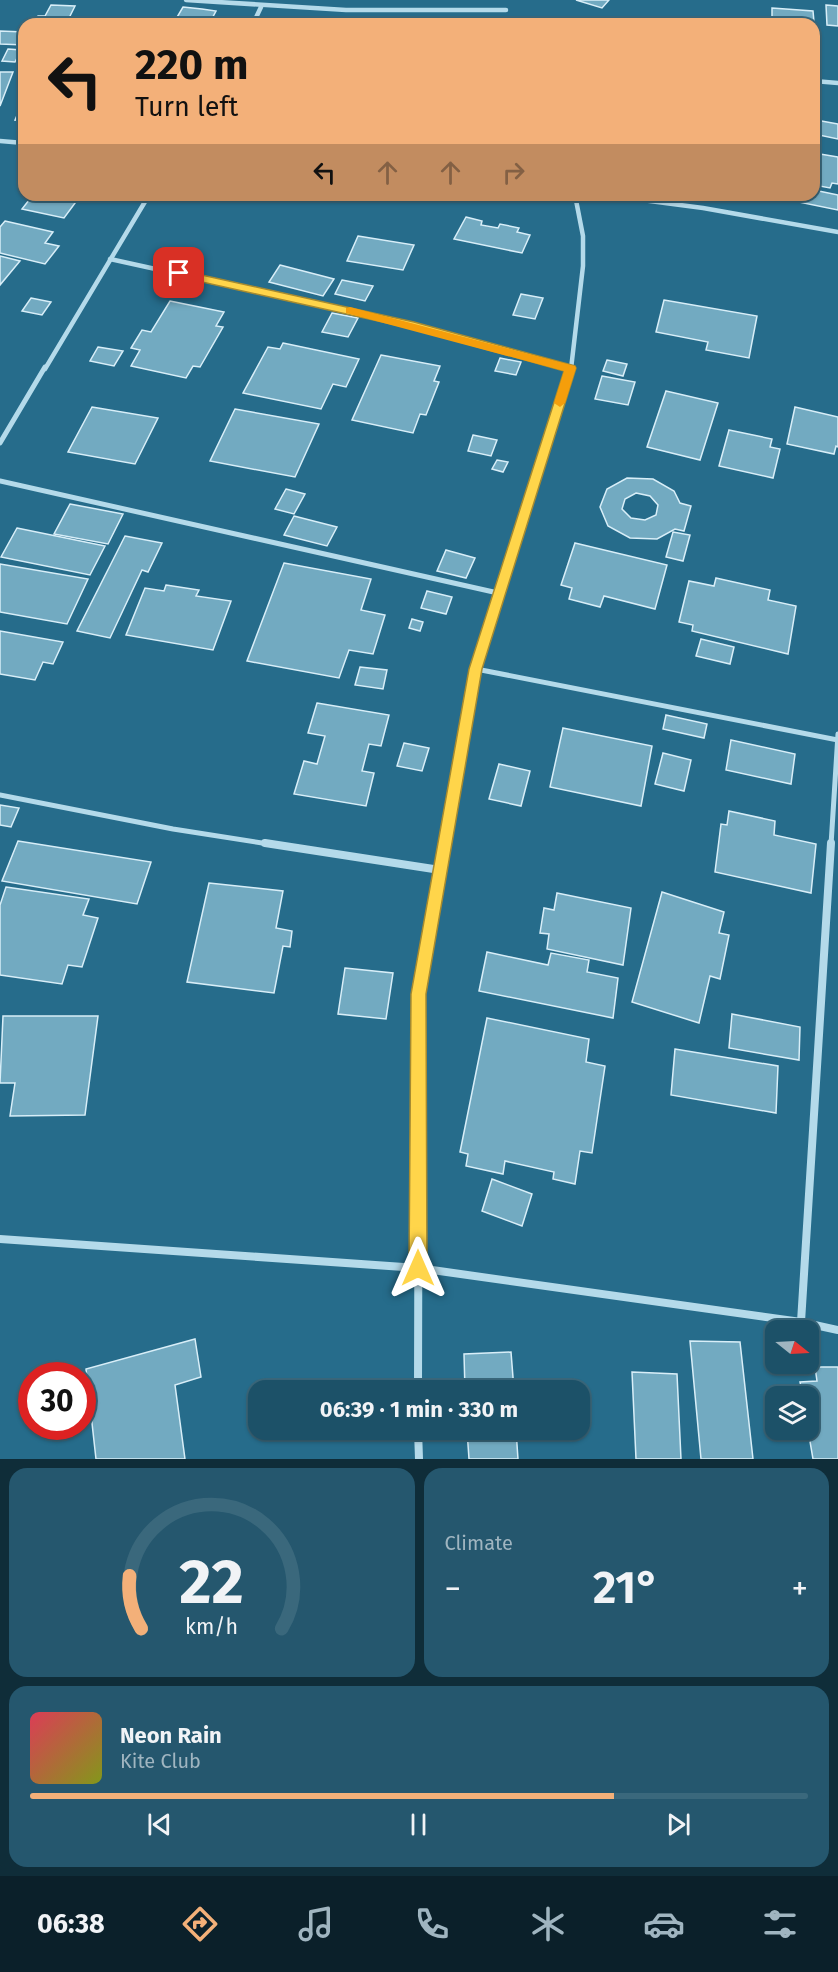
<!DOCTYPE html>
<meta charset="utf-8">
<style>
body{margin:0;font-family:"Fira Sans",sans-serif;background:#25576e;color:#f1f3f6;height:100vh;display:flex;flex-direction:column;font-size:22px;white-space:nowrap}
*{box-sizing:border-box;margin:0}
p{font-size:20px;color:#a0b5c0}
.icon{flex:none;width:33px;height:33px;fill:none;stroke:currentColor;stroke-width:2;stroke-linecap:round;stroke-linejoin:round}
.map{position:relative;height:1459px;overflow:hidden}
.drawer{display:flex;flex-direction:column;gap:9px;padding:9px;background:#0f2d39;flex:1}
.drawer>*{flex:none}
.guide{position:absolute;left:18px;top:18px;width:802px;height:183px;border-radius:18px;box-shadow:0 2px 4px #0004,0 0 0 2px #3a687c;background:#f3b079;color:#111;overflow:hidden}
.needle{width:39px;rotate:108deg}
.tools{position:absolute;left:765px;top:1320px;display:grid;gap:12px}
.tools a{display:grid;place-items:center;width:54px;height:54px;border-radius:12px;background:#1c5168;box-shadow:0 2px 4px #0004,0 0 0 2px #3a687c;font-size:30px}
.speed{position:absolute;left:18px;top:1362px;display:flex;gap:12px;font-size:30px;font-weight:700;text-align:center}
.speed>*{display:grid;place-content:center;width:78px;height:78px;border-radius:50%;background:#1c5168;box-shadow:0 2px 4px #0004,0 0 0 2px #3a687c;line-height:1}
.speed .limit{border:9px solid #d22;background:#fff;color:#111}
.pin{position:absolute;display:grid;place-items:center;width:51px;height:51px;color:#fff;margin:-26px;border-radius:12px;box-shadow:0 3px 9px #0006}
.me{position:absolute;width:66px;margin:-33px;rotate:0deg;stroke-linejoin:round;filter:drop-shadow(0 0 4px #0008)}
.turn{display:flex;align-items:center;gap:21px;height:126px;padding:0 18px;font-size:27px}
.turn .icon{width:78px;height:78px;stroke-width:2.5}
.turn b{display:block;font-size:42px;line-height:51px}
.lanes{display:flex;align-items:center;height:57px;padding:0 18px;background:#0003;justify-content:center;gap:30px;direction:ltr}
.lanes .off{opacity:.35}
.big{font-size:45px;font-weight:700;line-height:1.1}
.drawer .card{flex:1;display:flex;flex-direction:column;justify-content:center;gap:9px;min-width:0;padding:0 21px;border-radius:18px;background:#25576e}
.drawer .dial{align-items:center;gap:0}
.dial svg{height:156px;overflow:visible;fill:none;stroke:#3a687c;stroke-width:7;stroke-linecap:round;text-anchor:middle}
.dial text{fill:#f1f3f6;stroke:none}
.song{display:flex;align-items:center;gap:18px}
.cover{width:72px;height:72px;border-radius:9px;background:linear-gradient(135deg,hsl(350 70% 55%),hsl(70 70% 35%))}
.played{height:6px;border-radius:3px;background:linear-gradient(90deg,#f3b079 75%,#3a687c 75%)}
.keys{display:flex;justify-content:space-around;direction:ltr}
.heat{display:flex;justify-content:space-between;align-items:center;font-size:33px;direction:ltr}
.drawer .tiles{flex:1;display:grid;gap:9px;grid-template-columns:1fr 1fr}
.card:last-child{grid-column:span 2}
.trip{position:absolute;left:248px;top:1380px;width:342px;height:60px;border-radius:18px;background:#1c5168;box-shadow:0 2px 4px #0004,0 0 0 2px #3a687c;font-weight:700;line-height:60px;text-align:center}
.tabs{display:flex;height:96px;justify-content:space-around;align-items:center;background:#0b202a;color:#a0b5c0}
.tabs .icon{width:42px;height:42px}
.tabs .on{color:#f3b079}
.tabs b{font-size:27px;color:#f1f3f6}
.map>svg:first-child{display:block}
</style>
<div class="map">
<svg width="838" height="1459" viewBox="0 0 838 1459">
<rect width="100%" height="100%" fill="#266c8b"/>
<g fill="#72aac1" stroke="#d8eef8" stroke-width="1.5" fill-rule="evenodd">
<polygon points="576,0 609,0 602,8"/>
<polygon points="51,5 75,6 66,24 34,24 38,16 45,16"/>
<polygon points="826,5 838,6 838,26 827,25"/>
<polygon points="183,7 202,9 216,11 209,24 173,24"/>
<polygon points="772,8 813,11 814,22 772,19"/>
<polygon points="428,21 475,24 427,24"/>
<polygon points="0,31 24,32 24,45 0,44"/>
<polygon points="8,49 21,50 15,62 2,61"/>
<polygon points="0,72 13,72 0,106"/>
<polygon points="21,106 24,106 24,121 15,120"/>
<polygon points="816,120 838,124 838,139 814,134"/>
<polygon points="814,153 838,157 838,184 832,183 830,188 814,185"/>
<polygon points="814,190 838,195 838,210 789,200 791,195 814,195"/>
<polygon points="33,195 81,195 64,218 22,209"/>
<polygon points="466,217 482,221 481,225 498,228 500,224 519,228 517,232 530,235 522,253 454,239"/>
<polygon points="5,221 53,232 45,243 59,246 45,264 0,253 0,227"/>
<polygon points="358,236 414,245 403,270 347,261"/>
<polygon points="0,256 20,261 0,285"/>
<polygon points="280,265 334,279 323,296 269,282"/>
<polygon points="342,280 373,286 365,301 335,294"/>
<polygon points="521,294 543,298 535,319 513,315"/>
<polygon points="31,298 51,302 42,315 22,311"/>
<polygon points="664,300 757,316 749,358 706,350 708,342 656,332"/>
<polygon points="170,301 224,312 216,326 223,327 200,367 193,366 186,378 131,366 140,350 131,348 142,330 151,332"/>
<polygon points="332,313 358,318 348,337 322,332"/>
<polygon points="283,343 359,359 346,387 333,384 321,409 243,393 268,347 280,349"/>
<polygon points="98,347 123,351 114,366 90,361"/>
<polygon points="381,355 440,366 434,381 439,382 426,415 420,414 413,433 352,420"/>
<polygon points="500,358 521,362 516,375 495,371"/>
<polygon points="607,360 627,364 623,376 603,371"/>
<polygon points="602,376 635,382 628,405 595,399"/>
<polygon points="666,391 718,403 700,460 647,447"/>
<polygon points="92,407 158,418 135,464 68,452"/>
<polygon points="795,407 838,417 838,447 836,446 834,454 787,444"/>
<polygon points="235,409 319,424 295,477 210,461"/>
<polygon points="729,430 772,439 770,447 780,449 773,478 719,466"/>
<polygon points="473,435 497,440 491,456 468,451"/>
<polygon points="497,460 508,462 503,472 492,469"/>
<path d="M627,478L653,479L674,491L680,503L691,506L684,531L675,529L657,539L630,538L608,526L600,507L607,489ZM636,493L650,496L658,505L656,515L645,520L631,518L622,509L625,499Z"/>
<polygon points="286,489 305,494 294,514 275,509"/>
<polygon points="70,504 123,514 108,544 54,534"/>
<polygon points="294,516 337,527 327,546 284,535"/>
<polygon points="17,528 105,546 90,575 1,557"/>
<polygon points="673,532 690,535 683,561 666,557"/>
<polygon points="125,536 162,543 148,572 142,570 110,638 77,631"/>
<polygon points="575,543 667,565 655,609 604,596 600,607 569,599 572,588 561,585"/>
<polygon points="446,550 475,558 466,578 437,571"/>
<polygon points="284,563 371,579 361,610 385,615 373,654 349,650 339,678 247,661"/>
<polygon points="0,564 88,579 67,624 0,612"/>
<polygon points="716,578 770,590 768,600 796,606 788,654 692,631 693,625 679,622 689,581 714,586"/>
<polygon points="166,585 199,590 196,596 231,601 213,650 126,635 145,588 164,591"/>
<polygon points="427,591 452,597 446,614 421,608"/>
<polygon points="412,619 423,622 420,631 409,628"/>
<polygon points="0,631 63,642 53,664 43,662 35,680 0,674"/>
<polygon points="701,639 734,647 730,664 696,656"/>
<polygon points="360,667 387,670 383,689 355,685"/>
<polygon points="317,703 389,715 381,746 369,744 362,771 374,773 366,806 294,794 304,761 317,764 325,736 308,733"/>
<polygon points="666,715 707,724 704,738 663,729"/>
<polygon points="563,728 652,746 641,806 550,787"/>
<polygon points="731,740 795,754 791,784 726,770"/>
<polygon points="404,743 429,748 422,771 397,766"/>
<polygon points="663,753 691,760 684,791 655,784"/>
<polygon points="499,764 530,771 521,806 489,799"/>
<polygon points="0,805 19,808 11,827 0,825"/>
<polygon points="729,811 775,821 774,835 816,844 811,893 715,872 721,824 727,825"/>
<polygon points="18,841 151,862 137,904 2,881"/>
<polygon points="209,883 283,891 276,928 292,931 290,947 283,946 274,993 187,982"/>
<polygon points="6,887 89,899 83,915 98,918 82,967 68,965 62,984 0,975 0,905"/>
<polygon points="662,892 724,912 719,933 729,935 720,979 710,976 699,1023 632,1002"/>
<polygon points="557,893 631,908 623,965 547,949 549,934 540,933 544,908 554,910"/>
<polygon points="487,952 548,965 551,953 589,960 587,972 618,978 613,1018 479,991"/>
<polygon points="345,968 393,973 386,1019 338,1014"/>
<polygon points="732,1014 800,1027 799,1060 729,1048"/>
<polygon points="3,1016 98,1016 85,1115 10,1116 15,1083 0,1083"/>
<polygon points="487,1018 589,1039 586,1062 605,1066 592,1153 580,1151 575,1184 553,1179 554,1172 505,1161 503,1174 466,1166 468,1154 460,1152"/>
<polygon points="675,1049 778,1066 776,1113 671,1095"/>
<polygon points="492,1179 532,1194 522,1226 482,1211"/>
<polygon points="195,1339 201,1377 175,1385 185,1459 96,1459 86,1369"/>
<polygon points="690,1341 740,1342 753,1459 701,1459"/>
<polygon points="511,1352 514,1390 465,1390 464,1354"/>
<polygon points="815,1367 838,1367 838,1459 813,1459 808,1430 808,1396 803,1396 800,1382 817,1381"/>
<polygon points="632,1372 677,1374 681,1459 636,1459"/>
<polygon points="467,1430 516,1430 518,1459 469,1459"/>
</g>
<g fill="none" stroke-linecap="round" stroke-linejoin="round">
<g stroke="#b4daea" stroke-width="4.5">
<polyline points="186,0 346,10 506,10"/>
<polyline points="253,24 261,7"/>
<polyline points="814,81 838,83"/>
<polyline points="0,141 24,143"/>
<polyline points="604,195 703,208 838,232"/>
<polyline points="110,259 414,326 571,368"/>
<polyline points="45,369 149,195"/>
<polyline points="571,369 583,266 583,236 575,195"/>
</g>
<g stroke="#b4daea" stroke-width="5">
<polyline points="569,367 571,368"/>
<polyline points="0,443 45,367"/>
<polyline points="0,481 498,593"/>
<polyline points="476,669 838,740"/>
<polyline points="0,795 173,829 275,845"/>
<polyline points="445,845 476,669 571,367"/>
<polyline points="831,845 838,734"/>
</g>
<g stroke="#b4daea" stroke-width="8">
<polyline points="265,843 440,870"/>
<polyline points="0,1239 418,1268 801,1322 838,1330"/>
<polyline points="801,1322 831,843"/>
<polyline points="418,1390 419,994 445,843"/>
<polyline points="418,1430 419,1459"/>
</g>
</g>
<polygon fill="#ffd54a" stroke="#a68a30" stroke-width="1.5" points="179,270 414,322 575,366 576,368 482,669 426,994 427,1268 424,1274 418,1276 412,1274 409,1268 411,994 469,669 564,371 414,329 175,276 175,271"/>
<polygon fill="#f59e0b" points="350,307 575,366 576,368 565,403 560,407 554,403 564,371 346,313 346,308"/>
</svg>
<div class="tools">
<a><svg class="needle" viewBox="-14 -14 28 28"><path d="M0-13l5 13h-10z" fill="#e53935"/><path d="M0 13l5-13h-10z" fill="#a0b5c0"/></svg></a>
<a><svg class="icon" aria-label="layers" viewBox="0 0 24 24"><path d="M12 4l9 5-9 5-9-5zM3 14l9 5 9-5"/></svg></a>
</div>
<div class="speed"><div class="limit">30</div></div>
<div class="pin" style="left:179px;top:273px;background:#d93025"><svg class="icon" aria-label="arrive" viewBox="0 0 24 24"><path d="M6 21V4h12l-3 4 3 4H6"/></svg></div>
<svg class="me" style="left:418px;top:1268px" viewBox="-20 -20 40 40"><path d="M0-17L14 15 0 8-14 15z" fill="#ffd54a" stroke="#fff" stroke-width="4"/></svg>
<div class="trip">06:39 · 1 min · 330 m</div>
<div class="guide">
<div class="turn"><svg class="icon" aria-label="left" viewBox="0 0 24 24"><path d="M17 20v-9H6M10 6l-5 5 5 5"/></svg><div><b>220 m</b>Turn left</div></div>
<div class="lanes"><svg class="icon" aria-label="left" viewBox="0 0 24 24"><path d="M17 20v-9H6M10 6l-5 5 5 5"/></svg><svg class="icon off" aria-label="ahead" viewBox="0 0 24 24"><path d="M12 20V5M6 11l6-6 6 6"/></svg><svg class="icon off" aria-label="ahead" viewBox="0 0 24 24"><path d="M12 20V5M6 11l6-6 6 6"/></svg><svg class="icon off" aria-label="right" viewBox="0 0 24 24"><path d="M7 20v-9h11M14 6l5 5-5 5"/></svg></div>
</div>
</div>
<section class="drawer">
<div class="tiles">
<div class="card dial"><svg viewBox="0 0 100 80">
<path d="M14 69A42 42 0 1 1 86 69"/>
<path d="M14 69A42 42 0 0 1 8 42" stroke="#f3b079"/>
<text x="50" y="56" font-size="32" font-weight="700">22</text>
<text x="50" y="72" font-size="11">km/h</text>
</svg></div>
<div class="card"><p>Climate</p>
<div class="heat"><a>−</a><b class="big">21°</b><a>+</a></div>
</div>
<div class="card">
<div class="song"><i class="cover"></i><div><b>Neon Rain</b><p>Kite Club</p></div></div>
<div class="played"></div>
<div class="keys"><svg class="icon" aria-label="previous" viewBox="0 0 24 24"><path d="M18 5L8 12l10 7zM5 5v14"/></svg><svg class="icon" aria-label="pause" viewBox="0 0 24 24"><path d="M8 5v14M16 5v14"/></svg><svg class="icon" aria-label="next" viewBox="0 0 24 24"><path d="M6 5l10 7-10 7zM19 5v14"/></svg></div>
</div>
</div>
</section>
<nav class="tabs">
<b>06:38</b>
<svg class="icon on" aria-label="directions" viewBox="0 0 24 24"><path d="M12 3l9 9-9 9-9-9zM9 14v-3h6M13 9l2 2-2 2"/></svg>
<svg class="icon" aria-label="music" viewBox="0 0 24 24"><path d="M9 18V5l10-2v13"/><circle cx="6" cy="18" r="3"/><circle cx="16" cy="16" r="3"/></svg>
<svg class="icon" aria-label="phone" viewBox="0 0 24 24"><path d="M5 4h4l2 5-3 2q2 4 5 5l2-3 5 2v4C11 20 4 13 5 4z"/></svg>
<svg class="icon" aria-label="climate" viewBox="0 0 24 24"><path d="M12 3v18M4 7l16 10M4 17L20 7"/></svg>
<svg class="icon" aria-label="car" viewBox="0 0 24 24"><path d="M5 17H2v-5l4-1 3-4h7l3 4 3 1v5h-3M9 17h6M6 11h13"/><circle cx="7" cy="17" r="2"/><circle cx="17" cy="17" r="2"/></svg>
<svg class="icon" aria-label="filters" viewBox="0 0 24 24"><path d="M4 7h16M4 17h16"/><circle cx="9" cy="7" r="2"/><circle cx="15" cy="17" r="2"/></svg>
</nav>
